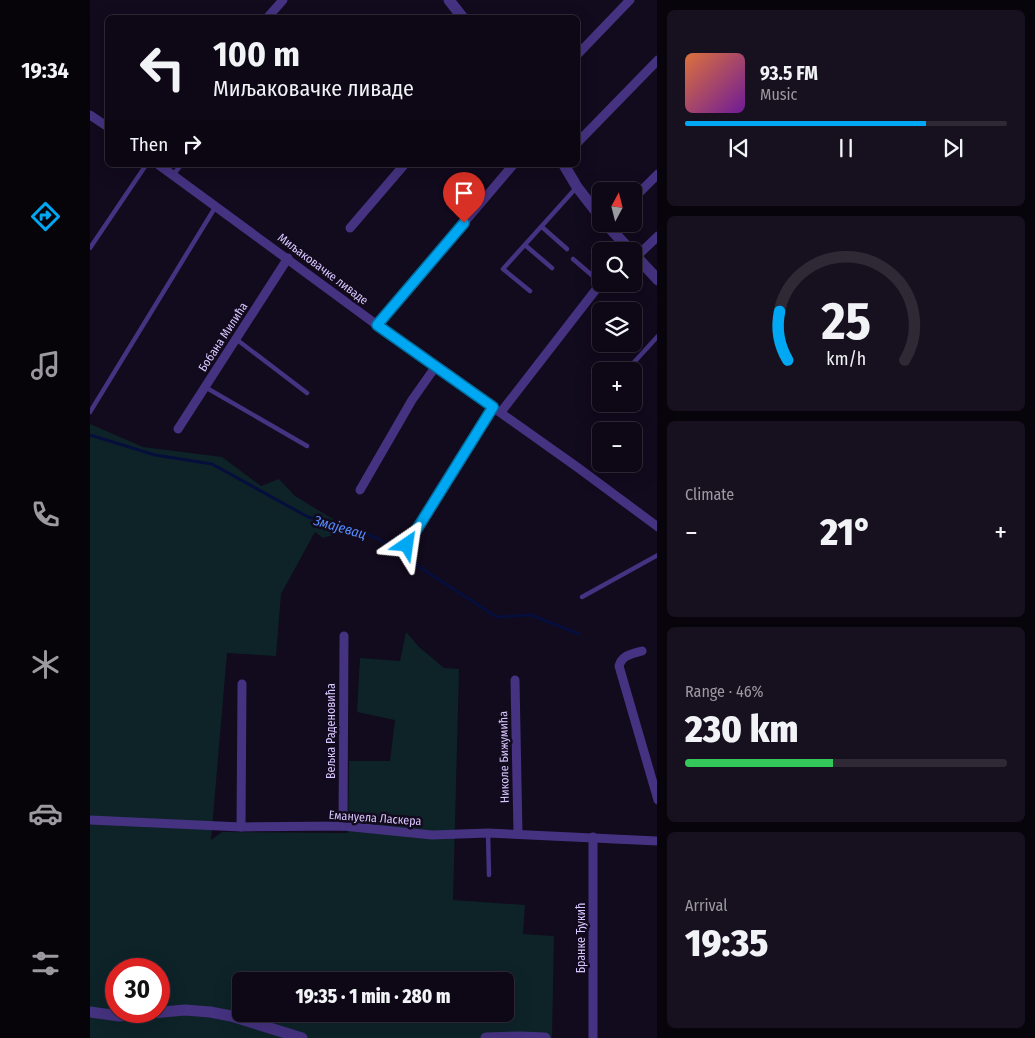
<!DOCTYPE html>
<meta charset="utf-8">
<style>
body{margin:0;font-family:"Fira Sans Condensed",sans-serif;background:#17111f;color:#f1f3f6;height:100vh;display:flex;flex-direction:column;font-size:19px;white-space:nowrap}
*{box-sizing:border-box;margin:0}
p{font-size:16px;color:#9b9aa1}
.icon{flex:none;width:28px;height:28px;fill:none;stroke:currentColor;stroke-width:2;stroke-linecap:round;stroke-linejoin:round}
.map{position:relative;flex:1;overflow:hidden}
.details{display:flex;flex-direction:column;gap:10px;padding:10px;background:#08040c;width:378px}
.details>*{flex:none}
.guide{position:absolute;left:15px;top:15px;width:475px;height:152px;border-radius:8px;box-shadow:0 5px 20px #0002,0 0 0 1px #2e2935;background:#0e0816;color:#f1f3f6;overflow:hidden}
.needle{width:32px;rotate:7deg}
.fabs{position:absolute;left:502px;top:182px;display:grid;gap:10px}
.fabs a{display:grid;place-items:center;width:50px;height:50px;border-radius:8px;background:#0e0816;box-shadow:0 5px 20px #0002,0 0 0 1px #2e2935;font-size:25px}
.speed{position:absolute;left:15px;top:958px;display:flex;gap:10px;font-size:25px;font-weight:700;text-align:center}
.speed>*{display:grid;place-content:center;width:65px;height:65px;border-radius:50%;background:#0e0816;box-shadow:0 5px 20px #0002,0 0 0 1px #2e2935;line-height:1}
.speed .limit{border:8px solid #d22;background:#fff;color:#111}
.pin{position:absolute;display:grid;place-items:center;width:42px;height:42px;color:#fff;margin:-51px -21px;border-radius:50% 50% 50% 0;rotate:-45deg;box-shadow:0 0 5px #0007}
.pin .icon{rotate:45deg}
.me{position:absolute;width:55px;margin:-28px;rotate:32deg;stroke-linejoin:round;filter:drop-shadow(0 0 4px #0008)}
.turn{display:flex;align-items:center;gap:18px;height:105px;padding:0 25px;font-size:22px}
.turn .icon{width:65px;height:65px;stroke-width:2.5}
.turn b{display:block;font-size:35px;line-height:42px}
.then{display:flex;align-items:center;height:48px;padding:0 25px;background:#0003;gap:10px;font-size:19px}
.big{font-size:38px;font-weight:800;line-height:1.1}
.details .card{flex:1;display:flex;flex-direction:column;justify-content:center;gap:8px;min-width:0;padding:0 18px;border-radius:8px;background:#17111f}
.details .dial{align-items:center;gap:0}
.dial svg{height:130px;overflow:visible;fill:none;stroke:#2e2935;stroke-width:7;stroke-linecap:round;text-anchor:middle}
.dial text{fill:#f1f3f6;stroke:none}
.song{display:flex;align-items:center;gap:15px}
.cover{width:60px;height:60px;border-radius:8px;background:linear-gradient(135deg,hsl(20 70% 55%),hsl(280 70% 35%))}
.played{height:5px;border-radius:2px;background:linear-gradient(90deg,#00a7f2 75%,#2e2935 75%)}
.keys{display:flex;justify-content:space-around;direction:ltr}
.heat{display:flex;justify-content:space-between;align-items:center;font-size:28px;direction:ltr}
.charge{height:8px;border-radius:4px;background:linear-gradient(90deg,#34c759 46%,#2e2935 0)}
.trip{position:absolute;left:142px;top:972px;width:282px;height:50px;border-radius:8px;background:#0e0816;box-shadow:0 5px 20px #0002,0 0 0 1px #2e2935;font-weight:800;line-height:50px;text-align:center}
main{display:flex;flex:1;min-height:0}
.dock{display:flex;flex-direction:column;width:90px;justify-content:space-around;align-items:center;background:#060309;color:#9b9aa1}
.dock .icon{width:35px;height:35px}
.dock .on{color:#00a7f2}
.dock b{font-size:22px;color:#f1f3f6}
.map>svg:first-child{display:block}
</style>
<main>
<nav class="dock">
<b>19:34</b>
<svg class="icon on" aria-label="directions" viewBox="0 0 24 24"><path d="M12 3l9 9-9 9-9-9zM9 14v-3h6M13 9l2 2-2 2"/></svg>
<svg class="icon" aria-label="music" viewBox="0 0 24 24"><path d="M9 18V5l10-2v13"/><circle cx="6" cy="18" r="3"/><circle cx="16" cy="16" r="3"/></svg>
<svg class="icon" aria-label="phone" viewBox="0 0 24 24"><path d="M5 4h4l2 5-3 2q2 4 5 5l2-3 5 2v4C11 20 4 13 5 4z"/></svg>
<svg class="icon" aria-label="climate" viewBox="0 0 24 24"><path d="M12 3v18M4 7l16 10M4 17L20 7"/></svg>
<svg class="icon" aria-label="car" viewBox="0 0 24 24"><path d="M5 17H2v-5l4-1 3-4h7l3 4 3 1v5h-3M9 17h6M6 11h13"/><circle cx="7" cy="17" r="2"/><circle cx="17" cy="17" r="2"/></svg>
<svg class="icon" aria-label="filters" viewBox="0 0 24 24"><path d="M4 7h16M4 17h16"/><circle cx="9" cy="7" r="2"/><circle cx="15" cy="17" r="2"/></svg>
</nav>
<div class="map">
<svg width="568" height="1038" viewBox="0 0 568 1038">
<rect width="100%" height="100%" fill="#120a1d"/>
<path fill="#0d2328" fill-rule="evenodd" d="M0,424L53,447L132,457L171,486L189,479L205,496L261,530L233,538L225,532L191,594L186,656L137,653L121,840L132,832L258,833L259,761H300L305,720L267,712L270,658L310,661L316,632L329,647L354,668L369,669L363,900L435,905L433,934L464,936L462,1038H0ZM26,969H69V1011H26ZM151,981H416V1014H151Z"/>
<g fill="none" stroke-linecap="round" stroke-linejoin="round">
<polyline stroke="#060e3b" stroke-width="3" points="0,435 65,455 122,464 218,517 253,525 289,539 340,574 407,617 441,615 489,634"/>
<g stroke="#453280" stroke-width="4.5">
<polyline points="83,175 91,165"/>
<polyline points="452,227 477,249"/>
<polyline points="435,245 462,268"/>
<polyline points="0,248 56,165"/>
<polyline points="483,259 511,283"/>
<polyline points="440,291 413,269 486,188"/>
<polyline points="146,339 217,393"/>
<polyline points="536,371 568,336"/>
<polyline points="115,387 217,446"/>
<polyline points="0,412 126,206"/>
<polyline points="492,597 568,555"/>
<polyline points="398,833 399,875"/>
</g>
<g stroke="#453280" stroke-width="9">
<polyline points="177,18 193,0"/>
<polyline points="488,54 540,0"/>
<polyline points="0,115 18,127"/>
<polyline points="488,142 568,60"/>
<polyline points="69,165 287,325 487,467 568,527"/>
<polyline points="544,198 568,174"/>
<polyline points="260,228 314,165"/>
<polyline points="546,257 568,236"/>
<polyline points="287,325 423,165"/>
<polyline points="411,412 511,283"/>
<polyline points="88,429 198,258"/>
<polyline points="270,490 322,400 346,366"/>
<polyline points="317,545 403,407"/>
<path d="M552,651C542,654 532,655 529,666L568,800"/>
<polyline points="425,680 428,834"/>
<polyline points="0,820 151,827 253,826 342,835 398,833 568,841"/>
<polyline points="253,826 254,636"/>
<polyline points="151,827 152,684"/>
<polyline points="503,837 503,1038"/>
</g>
<g stroke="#453280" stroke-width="11">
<polyline points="359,0 373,18"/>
<polyline points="474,165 487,187 511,218"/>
<polyline points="516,224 541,251"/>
<polyline points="544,254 568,280"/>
<polyline points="0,1012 29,1016 95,1010 120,1012 141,1016 212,1038"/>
<polyline points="396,1038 431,1037 455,1038"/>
</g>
</g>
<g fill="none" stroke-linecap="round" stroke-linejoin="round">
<defs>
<polyline id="route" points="317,545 403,407 287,325 374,223"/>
</defs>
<use href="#route" stroke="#006d9d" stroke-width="12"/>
<use href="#route" stroke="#00a7f2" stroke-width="9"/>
</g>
<g text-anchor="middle" stroke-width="5" stroke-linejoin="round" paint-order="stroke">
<g font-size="12" fill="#d9c7ff" stroke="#120a1d">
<text transform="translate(233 269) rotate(37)" y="4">Миљаковачке ливаде</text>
<text transform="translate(133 337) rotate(-57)" y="4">Бобана Милића</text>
<text transform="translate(241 731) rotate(-90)" y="4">Вељка Раденовића</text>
<text transform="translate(414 757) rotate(-91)" y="4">Николе Бижумића</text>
<text transform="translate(285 818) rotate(4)" y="4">Емануела Ласкера</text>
<text transform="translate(491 938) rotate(-90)" y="4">Бранке Ђукић</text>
</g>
<g font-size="14" font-style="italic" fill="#558dff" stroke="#120a1d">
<text transform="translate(250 527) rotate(16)" y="5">Змајевац</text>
</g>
</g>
</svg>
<div class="fabs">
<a><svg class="needle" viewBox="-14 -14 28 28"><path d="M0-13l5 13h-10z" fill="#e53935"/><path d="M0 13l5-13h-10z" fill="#9b9aa1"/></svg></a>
<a><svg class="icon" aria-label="search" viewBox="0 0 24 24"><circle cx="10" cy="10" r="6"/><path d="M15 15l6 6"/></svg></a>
<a><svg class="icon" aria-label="layers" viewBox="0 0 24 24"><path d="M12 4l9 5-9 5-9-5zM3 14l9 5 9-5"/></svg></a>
<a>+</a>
<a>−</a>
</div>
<div class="speed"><div class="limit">30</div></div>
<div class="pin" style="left:374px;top:223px;background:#d93025"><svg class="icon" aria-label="arrive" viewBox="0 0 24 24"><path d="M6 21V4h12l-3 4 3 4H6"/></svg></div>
<svg class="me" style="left:317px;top:545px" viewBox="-20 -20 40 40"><path d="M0-17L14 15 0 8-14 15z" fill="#00a7f2" stroke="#fff" stroke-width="4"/></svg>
<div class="trip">19:35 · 1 min · 280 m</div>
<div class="guide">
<div class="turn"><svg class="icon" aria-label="left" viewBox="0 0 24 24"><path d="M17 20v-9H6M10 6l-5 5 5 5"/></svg><div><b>100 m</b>Миљаковачке ливаде</div></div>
<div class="then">Then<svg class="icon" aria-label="right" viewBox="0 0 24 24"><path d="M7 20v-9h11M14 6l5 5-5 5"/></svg></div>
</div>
</div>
<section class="details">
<div class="card">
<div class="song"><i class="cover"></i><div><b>93.5 FM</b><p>Music</p></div></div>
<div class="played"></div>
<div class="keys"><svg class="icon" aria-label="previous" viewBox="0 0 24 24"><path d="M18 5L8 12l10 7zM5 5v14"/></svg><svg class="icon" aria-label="pause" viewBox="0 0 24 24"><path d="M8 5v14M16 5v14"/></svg><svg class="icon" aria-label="next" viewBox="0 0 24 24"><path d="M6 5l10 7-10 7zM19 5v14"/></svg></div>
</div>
<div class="card dial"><svg viewBox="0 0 100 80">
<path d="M14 69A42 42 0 1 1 86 69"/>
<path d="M14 69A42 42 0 0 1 9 39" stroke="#00a7f2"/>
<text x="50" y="56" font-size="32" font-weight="700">25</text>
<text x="50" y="72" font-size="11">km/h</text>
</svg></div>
<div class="card"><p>Climate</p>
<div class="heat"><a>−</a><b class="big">21°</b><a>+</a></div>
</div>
<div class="card"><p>Range · 46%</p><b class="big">230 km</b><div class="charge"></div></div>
<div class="card"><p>Arrival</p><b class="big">19:35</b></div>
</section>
</main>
